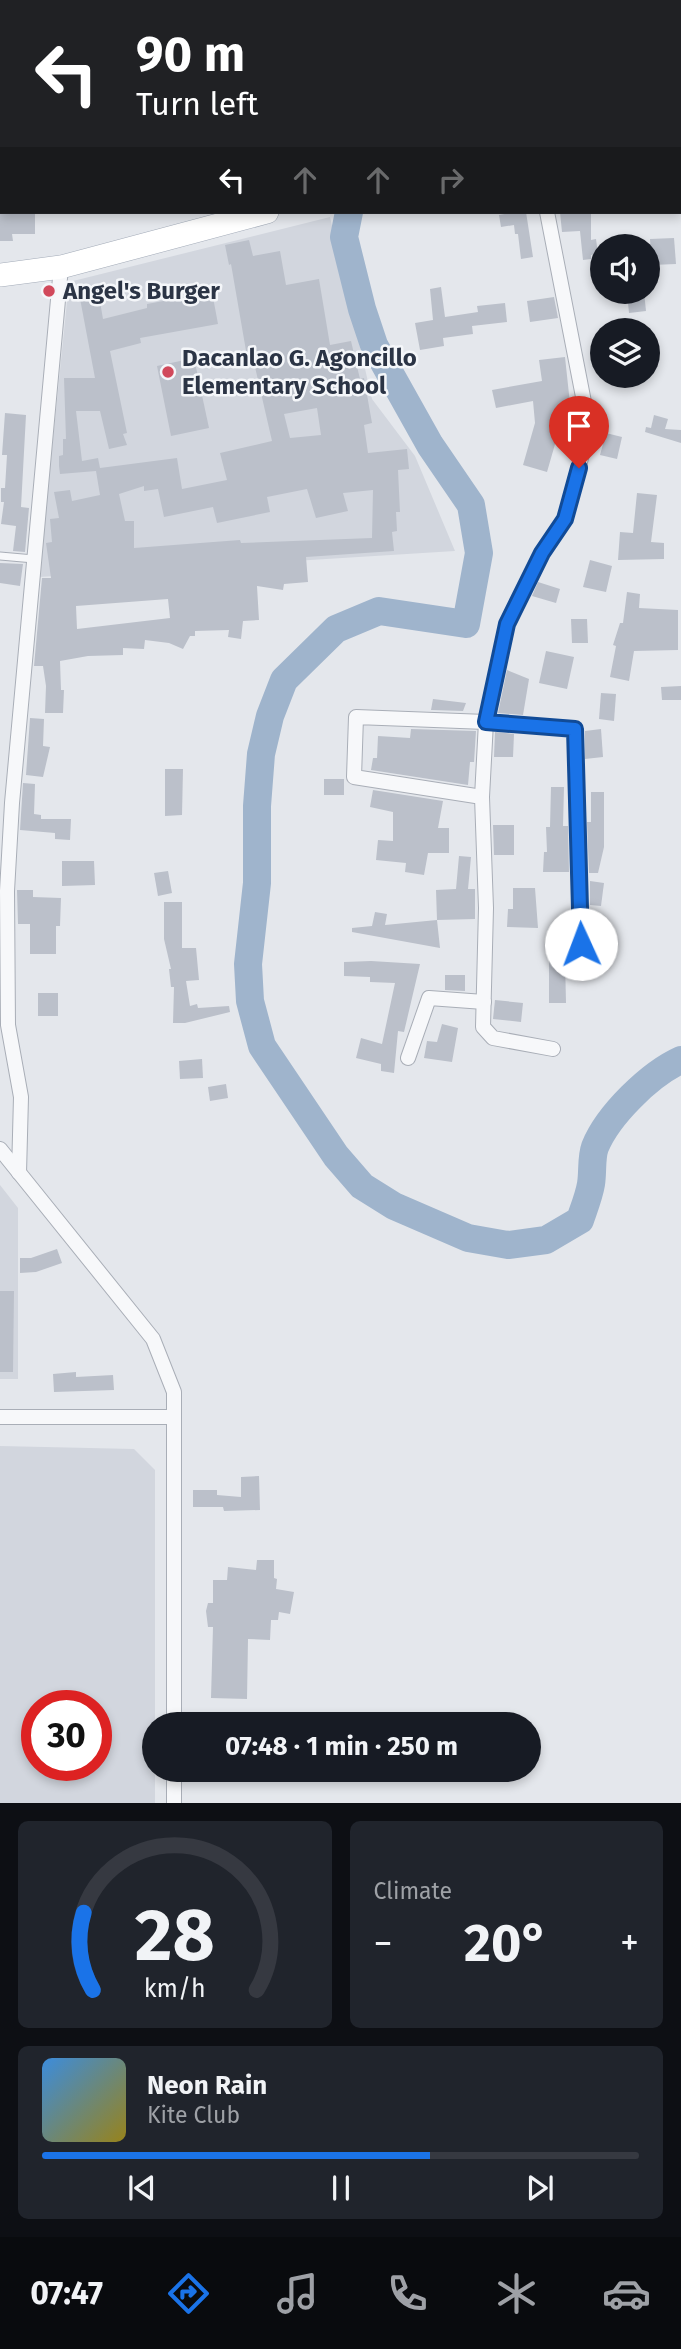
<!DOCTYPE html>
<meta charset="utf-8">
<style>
body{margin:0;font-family:"Fira Sans",sans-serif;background:#20242c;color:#f1f3f6;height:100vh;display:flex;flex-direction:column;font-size:26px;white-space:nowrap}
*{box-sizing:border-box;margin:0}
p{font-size:23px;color:#9ea1a6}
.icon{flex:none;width:38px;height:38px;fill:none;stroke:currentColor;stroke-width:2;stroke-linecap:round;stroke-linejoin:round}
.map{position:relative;height:1803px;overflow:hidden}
.sheet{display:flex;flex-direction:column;gap:18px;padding:18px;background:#0d0f14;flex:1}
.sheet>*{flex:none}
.hud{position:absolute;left:0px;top:0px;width:682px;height:214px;box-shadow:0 4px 10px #0003;background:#202124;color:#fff;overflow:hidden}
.controls{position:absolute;left:590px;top:234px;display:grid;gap:14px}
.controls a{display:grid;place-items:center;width:70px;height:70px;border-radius:50%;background:#171b24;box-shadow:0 4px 10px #0003;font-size:35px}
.speed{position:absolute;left:21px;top:1690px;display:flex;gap:14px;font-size:35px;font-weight:700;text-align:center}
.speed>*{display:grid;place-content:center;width:91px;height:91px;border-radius:50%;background:#171b24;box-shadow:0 4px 10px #0003;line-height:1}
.speed .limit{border:10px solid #d22;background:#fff;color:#111}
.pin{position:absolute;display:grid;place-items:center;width:60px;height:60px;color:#fff;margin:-72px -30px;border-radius:50% 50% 50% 0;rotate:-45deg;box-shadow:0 0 7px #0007}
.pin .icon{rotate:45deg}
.me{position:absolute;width:77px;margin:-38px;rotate:358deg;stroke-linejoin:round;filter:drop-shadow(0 0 5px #0008)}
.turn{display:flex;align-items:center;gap:24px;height:147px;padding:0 21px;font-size:32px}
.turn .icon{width:91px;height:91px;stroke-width:2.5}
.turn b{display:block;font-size:49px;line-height:60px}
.lanes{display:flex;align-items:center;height:66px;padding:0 21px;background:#0003;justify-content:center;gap:35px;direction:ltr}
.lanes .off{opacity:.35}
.big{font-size:52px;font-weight:700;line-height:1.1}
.sheet .tile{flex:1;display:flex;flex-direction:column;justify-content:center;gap:10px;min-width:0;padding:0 24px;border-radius:10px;background:#20242c}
.sheet .dial{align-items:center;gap:0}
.dial svg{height:182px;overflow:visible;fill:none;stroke:#363941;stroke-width:7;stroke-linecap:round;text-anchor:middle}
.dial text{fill:#f1f3f6;stroke:none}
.song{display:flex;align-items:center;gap:21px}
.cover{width:84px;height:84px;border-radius:10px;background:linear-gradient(135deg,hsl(210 70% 55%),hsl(50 70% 35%))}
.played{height:7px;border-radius:4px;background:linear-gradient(90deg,#1a73e8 65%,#363941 65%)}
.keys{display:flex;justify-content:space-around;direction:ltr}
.heat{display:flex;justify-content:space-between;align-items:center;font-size:38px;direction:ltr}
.sheet .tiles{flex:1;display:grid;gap:18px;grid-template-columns:1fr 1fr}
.tile:last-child{grid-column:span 2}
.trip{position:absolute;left:142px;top:1712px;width:399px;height:70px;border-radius:35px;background:#171b24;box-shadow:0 4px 10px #0003;font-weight:700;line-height:70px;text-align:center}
.tab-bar{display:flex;height:112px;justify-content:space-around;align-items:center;background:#090b0e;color:#9ea1a6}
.tab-bar .icon{width:49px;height:49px}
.tab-bar .active{color:#1a73e8}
.tab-bar b{font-size:32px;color:#f1f3f6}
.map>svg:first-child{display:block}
</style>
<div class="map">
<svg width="681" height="1803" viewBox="0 0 681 1803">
<rect width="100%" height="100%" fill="#e4e7ec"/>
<g fill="#d2d6de" fill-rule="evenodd">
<polygon points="330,217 372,399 415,456 455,551 39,577 69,282"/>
<polygon points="0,1185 18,1208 18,1379 0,1379"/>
<path d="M0,1446L134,1449L155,1470V1803H0ZM37,1706H96V1766H37Z"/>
</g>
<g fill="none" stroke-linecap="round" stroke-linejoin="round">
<g stroke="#9fb4cc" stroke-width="28">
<polyline points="389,0 389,2"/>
<path d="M349,212L344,237L362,309L374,345L430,445L471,505L479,553L466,624L379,611L336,629L284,680L270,716L261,754L257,806V883L248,964L250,1001L262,1046L336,1156L362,1186L394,1206L468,1238L508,1245L546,1240L580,1220C584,1208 589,1196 591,1184C593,1172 591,1158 595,1147C608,1115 650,1074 681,1060"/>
</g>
</g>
<g fill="#bbc0ca" fill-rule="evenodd">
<polygon points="0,212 35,212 35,234 12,234 13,241 0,241"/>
<polygon points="515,212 526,212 533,257 521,259 518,234 515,234 514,225 501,227 499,215"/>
<polygon points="560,212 591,212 591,240 596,239 598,254 591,255 591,259 583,260 580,231 562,232"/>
<polygon points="674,238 676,264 652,265 650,239"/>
<path d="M249,240L253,256L280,251L286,285L319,279L330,345L351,341L360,379L364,378L372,423L364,425L368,453L407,449L409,469L398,470L400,512H396L397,531L392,532L394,551L306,557L308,582L284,584L283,590L257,586L259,620L243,621L241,639L228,637L229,630L195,631V636H190L183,649L169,643L145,640L144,649L123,648V655L88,656L60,661L61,690H64L63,713H45L46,686L43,666H34L42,578H51L46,543L52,542L50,519L59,518L54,492L70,490L72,501L100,495L96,471L60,474L59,466V456L63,455V439H66L64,378H95L78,288L97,284L103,319L147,308V304L212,292L218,324L140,338L141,343L110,351L127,433L123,434L127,445L109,449L100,411H76L82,461L98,458L100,468L177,458L182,489L227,480L220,453L272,441L255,367L249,368L231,264L229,265L225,245ZM317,408L321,435L290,438L284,414ZM144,486V491L158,489L164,517L213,507L217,523L270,512L267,497L307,489L316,518L348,511L343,493L373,490L372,538L241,543L240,540L134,548V521H125L119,494ZM168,599L170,618L77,629L76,606Z"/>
<polygon points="441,287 445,317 478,312 477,306 505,303 507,322 472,326 473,334 443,338 444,346 420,350 415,323 433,320 430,289"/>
<polygon points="627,292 644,292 646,311 629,313"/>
<polygon points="554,297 558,318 530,322 527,301"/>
<polygon points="565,357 571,413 564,413 547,472 523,465 535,423 533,401 496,408 492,390 542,381 539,360"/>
<polygon points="194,358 209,428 171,436 157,366"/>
<polygon points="5,413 26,415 21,507 29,508 25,552 13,551 16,526 1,524 4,502 1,502 1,488 5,488 7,455 2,455"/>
<polygon points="654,415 668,419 665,429 681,430 681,443 645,432 646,427 651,428"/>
<polygon points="606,433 622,437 617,459 600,455"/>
<polygon points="637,493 657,495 651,542 664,543 664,559 618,560 620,532 633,533"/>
<polygon points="590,560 612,566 606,592 583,587"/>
<polygon points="0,563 23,564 20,586 0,583"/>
<polygon points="538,582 560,589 556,603 532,596"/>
<polygon points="627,592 640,594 639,608 678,610 678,650 634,651 629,681 610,677 616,646 613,645 620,623 623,623"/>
<polygon points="571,619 587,619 588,643 572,643"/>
<polygon points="546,651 574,657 567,689 539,683"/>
<polygon points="507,670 529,679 523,715 498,713"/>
<polygon points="681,686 681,700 662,700 661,687"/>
<polygon points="601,693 616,694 614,721 599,719"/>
<polygon points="433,699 466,703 463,711 431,710"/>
<polygon points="30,718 44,719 43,746 50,747 43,777 26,775"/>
<polygon points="411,729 476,731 474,762 470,762 468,785 371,770 373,758 377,758 378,736 410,738"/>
<polygon points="601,729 603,757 585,759 585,731"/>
<polygon points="495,732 514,734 513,757 494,757"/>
<polygon points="165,769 183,769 182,815 165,816"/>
<rect x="324" y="779" width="20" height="16"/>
<polygon points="23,783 35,784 34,814 41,815 41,819 71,819 70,840 55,839 55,833 20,830"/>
<polygon points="551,787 564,787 563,826 568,826 569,872 543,872 544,852 547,852 546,827 550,827"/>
<polygon points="373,790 443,801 438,828 449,828 449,853 428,853 424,875 405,872 406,863 376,860 378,840 393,841 393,812 370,807"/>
<polygon points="591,792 604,792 604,847 598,873 589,873 587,822 591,822"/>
<polygon points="493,825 514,825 514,855 494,855"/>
<polygon points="459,856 471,857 468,889 475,889 475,919 437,920 436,890 456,889"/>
<polygon points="62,861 94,861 95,885 62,886"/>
<polygon points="168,871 172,893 158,896 154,873"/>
<polygon points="590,881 604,883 601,906 590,905"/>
<polygon points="513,888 535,888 538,928 507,927 508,909 513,909"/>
<polygon points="17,890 33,890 33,897 61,898 60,926 56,926 56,954 30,954 30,924 18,924"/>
<polygon points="164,902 182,902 182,948 196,948 199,980 186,981 190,1006 197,1004 198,1008 229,1006 230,1012 185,1023 173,1023 174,987 171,987 169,969 171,969 164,939"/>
<polygon points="375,912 387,914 385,925 437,920 440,948 352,932 352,928 372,926"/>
<polygon points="592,931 608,931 608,948 592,949"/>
<polygon points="549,960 565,960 566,1003 549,1003"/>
<polygon points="371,961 420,964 404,1032 398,1031 394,1073 381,1071 381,1064 356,1058 361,1038 382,1044 395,983 370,982 370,977 344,976 344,962"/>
<polygon points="445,975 465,975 465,991 445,990"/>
<rect x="38" y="993" width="20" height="23"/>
<polygon points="495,1000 523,1003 521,1022 493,1019"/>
<polygon points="442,1024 458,1028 452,1062 424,1058 427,1041 437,1042"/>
<polygon points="202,1059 203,1078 180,1079 179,1061"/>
<polygon points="226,1084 228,1098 210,1101 208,1087"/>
<polygon points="57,1249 62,1263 36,1272 20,1273 20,1258 31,1258"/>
<polygon points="0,1291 14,1291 13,1372 0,1372"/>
<polygon points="76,1372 76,1377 113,1375 114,1390 54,1392 53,1374"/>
<polygon points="259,1476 260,1510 224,1511 223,1507 193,1507 193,1490 217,1490 217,1495 241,1497 241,1477"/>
<polygon points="257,1560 274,1560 274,1578 277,1579 276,1589 294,1592 290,1614 279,1612 278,1620 271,1620 270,1640 248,1639 247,1699 211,1698 213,1627 208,1627 206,1611 208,1603 213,1603 213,1580 227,1580 228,1567 256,1570"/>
<polygon points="274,1769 312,1769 312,1782 273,1780"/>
</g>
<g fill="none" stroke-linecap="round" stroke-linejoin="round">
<defs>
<polyline id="lane" points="0,556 34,559"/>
<g id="street">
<polyline points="522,0 522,2"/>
<polyline points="547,212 585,407 585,443 565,519 542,553 507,624 486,722 482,797 486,908 483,1027 493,1038 553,1049"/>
<polyline points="482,797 354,777 356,717 486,722 575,729 581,944"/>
<polyline points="408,1058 429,998 484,1002"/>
<polyline points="0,1149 153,1339 174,1392 174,1724"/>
<polyline points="19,1173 21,1097 8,1025 7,891 12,803 61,267"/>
<polyline points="0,1417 174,1417"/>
<polyline points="174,1803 174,1769"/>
</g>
<polyline id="primary" points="0,275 61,267 267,212"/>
</defs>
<use href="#lane" stroke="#a9aeb7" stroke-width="9"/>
<use href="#street" stroke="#a9aeb7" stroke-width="16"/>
<use href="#primary" stroke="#a3abb8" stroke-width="24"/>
<use href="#lane" stroke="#f7f8fa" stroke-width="7"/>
<use href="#street" stroke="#f7f8fa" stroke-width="14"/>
<use href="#primary" stroke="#fff" stroke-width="23"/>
</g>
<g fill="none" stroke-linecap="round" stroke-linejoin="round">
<defs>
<polyline id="route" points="579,468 565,519 542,553 507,624 486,722 575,729 581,944"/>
</defs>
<use href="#route" stroke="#114b97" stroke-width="18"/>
<use href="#route" stroke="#1a73e8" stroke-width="12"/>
</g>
<g fill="#d1495b" stroke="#f4f6f9" stroke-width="2.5">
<circle cx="49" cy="291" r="7"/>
<circle cx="168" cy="372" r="7"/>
</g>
<g text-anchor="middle" stroke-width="5" stroke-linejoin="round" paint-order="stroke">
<g font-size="24" font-weight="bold" fill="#2b3445" stroke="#f4f6f9" text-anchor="start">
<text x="63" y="299">Angel's Burger</text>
<text x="182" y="366">Dacanlao G. Agoncillo<tspan x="182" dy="28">Elementary School</tspan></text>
</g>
</g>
</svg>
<div class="controls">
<a><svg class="icon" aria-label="sound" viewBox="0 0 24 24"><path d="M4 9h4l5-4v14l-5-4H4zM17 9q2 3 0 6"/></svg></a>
<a><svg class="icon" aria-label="layers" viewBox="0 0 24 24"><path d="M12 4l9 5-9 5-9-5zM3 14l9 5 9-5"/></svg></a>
</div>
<div class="speed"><div class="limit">30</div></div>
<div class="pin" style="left:579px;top:468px;background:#d93025"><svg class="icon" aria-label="arrive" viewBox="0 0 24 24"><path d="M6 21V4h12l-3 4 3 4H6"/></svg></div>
<svg class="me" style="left:581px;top:944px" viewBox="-20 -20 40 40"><circle r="19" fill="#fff"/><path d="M0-13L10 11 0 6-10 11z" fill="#1a73e8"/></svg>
<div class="trip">07:48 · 1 min · 250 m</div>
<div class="hud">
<div class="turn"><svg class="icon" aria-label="left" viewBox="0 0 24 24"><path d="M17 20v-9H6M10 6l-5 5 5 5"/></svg><div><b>90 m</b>Turn left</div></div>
<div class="lanes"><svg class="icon" aria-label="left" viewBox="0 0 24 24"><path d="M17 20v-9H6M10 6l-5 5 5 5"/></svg><svg class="icon off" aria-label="ahead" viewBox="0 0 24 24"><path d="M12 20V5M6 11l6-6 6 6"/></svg><svg class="icon off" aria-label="ahead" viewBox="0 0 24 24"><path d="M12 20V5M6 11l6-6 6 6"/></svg><svg class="icon off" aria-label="right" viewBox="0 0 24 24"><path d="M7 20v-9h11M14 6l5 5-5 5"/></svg></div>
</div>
</div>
<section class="sheet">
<div class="tiles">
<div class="tile dial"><svg viewBox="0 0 100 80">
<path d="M14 69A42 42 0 1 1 86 69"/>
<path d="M14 69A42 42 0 0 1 10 35" stroke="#1a73e8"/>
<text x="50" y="56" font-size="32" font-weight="700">28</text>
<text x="50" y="72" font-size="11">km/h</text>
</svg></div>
<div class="tile"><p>Climate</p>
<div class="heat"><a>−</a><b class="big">20°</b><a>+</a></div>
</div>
<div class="tile">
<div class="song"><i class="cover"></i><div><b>Neon Rain</b><p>Kite Club</p></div></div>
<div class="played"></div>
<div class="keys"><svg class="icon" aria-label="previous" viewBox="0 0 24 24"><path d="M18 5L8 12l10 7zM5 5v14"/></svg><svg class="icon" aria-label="pause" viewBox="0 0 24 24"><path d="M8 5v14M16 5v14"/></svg><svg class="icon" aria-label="next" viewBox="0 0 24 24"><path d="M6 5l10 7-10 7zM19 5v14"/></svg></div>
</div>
</div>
</section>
<nav class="tab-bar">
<b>07:47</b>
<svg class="icon active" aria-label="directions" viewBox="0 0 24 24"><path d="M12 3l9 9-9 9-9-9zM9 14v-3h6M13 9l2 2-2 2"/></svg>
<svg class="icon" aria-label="music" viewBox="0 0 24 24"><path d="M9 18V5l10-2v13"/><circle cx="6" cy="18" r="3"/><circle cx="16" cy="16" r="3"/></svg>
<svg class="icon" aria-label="phone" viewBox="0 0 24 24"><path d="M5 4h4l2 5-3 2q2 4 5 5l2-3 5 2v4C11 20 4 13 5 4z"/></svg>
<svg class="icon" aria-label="climate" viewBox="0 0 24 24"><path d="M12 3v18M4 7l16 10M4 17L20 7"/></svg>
<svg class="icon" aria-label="car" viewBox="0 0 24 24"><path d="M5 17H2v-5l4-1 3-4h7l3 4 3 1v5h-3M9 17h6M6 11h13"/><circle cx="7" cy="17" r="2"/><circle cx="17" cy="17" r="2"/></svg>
</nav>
